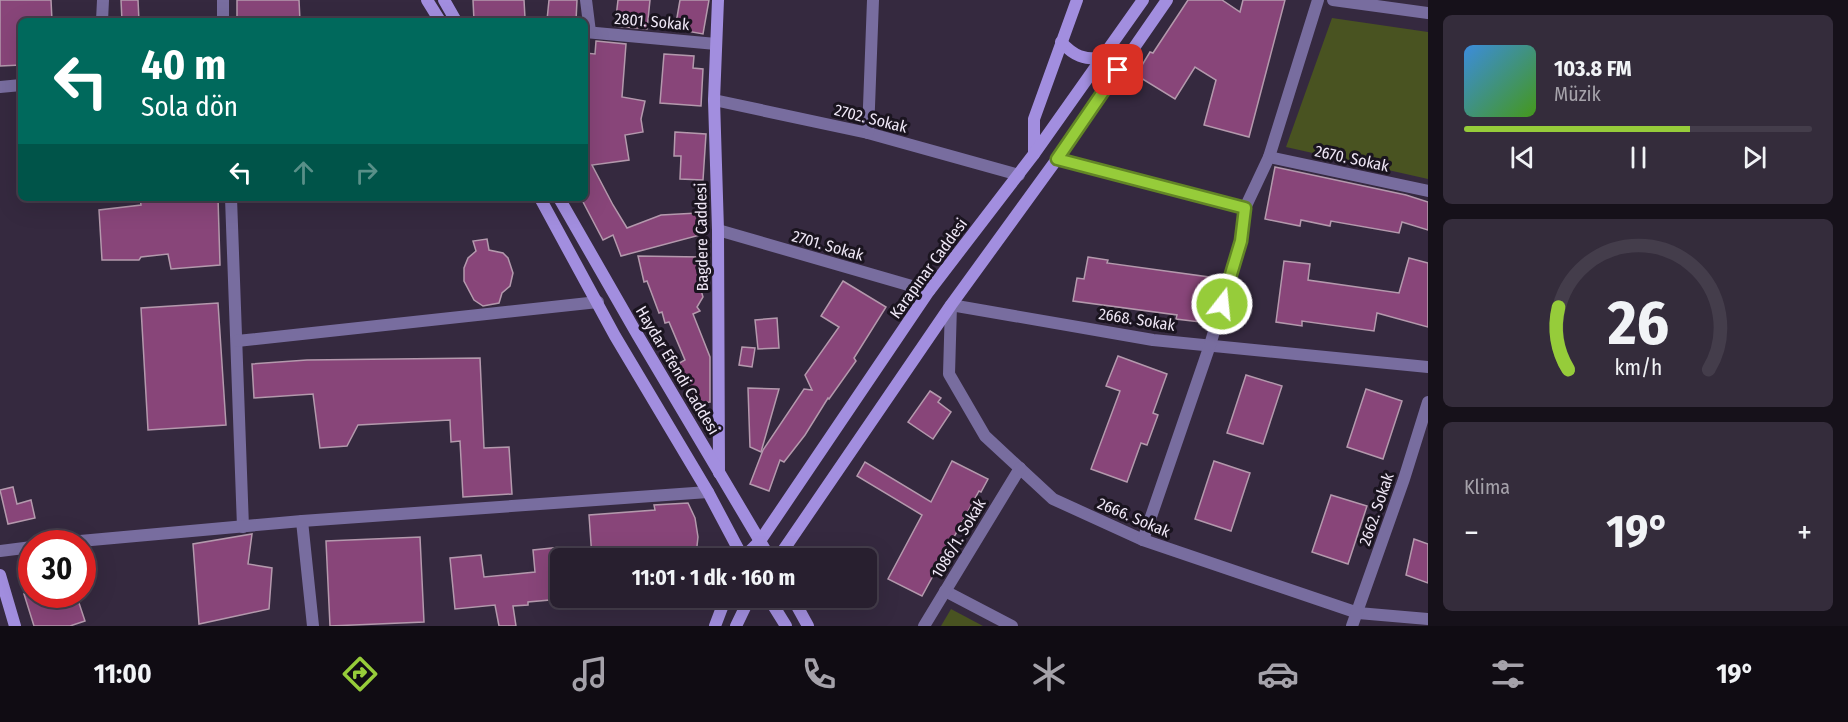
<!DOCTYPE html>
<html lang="tr">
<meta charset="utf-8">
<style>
body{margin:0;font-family:"Fira Sans Condensed",sans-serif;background:#342c3b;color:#f1f3f6;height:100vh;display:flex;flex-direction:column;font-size:22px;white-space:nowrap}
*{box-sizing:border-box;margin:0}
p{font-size:20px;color:#a5a2aa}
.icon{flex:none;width:33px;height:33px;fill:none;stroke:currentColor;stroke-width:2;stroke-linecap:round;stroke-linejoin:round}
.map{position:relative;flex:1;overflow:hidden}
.details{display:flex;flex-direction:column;gap:15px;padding:15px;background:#16111a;width:420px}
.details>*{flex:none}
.top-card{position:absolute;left:18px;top:18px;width:570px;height:183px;border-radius:9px;box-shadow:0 6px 24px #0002,0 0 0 2px #443d4b;background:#00695c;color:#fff;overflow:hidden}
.speed{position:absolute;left:18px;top:530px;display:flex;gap:12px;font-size:30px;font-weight:700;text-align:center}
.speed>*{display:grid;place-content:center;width:78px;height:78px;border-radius:50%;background:#281f2f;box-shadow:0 6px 24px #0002,0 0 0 2px #443d4b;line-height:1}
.speed .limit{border:9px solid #d22;background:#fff;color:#111}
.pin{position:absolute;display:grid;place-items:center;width:51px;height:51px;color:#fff;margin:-26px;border-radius:12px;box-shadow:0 3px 9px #0006}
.me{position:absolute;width:66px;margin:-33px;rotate:16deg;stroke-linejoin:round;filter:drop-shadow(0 0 4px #0008)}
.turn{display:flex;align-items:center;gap:21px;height:126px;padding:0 24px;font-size:27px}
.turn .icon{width:78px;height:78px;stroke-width:2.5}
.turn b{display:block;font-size:42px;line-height:51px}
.lanes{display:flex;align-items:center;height:57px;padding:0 24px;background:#0003;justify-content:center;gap:30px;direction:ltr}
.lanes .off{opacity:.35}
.big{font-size:45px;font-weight:700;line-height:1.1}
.details .tile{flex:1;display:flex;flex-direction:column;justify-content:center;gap:9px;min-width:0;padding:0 21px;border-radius:9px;background:#342c3b}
.details .dial{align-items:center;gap:0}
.dial svg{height:156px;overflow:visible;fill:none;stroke:#443d4b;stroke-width:7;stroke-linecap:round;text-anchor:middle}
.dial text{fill:#f1f3f6;stroke:none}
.song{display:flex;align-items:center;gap:18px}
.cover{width:72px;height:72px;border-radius:9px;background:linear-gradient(135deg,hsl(210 70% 55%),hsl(100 70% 35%))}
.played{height:6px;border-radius:3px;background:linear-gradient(90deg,#96cc3a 65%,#443d4b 65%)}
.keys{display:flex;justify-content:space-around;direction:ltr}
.heat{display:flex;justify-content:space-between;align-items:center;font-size:33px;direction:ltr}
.trip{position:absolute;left:550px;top:548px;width:327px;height:60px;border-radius:9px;background:#281f2f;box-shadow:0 6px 24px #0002,0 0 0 2px #443d4b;font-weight:700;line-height:60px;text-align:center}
.tab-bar{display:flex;height:96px;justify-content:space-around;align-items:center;background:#100c13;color:#a5a2aa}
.tab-bar .icon{width:42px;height:42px}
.tab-bar .on{color:#96cc3a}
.tab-bar b{font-size:27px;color:#f1f3f6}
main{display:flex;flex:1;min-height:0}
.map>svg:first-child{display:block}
</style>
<main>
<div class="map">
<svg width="1428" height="626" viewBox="0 0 1428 626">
<rect width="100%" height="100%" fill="#35293f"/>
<g fill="#495321">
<polygon points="1332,18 1428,32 1428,179 1286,147"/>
<polygon points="951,609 983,626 941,626"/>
</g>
<g fill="#884579" stroke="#b499ad" stroke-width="1.5">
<polygon points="0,0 51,0 52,21 21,21 21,65 0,66"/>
<polygon points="121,0 138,0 139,21 122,21"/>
<polygon points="237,0 299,0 300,21 237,21"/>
<polygon points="473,0 524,0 525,18 474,21"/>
<polygon points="549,0 577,0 576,21 547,20"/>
<polygon points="618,0 650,0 647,29 615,26"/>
<polygon points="680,0 709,0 703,34 675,29"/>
<polygon points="1188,0 1222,0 1240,12 1243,0 1285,0 1249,137 1204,125 1216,80 1195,67 1175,99 1136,75 1150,52 1153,53"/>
<polygon points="596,41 626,44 622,97 645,101 641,119 643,132 625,135 629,160 592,165 613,205 627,228 661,215 697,213 700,235 621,256 613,235 603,240 581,198 585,198 585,53 595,54"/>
<polygon points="664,54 694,56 693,68 703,69 701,106 660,103"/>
<polygon points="675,132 706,134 703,180 680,179 681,156 674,156"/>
<polygon points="1275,167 1406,195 1428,202 1428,230 1402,222 1399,233 1331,221 1330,226 1301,220 1300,226 1265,219"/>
<polygon points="140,198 218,198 220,265 171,269 168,254 141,257 139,260 102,260 99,210 141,205"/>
<polygon points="487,239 489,250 503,253 508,258 513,273 510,286 502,293 499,303 483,306 474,300 464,281 464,268 468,258 476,251 473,241"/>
<polygon points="638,256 700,257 700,287 703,297 697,307 700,311 693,314 710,357 710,402 699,403 676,365 685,360 669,322 665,323 662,312 659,313 647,281 644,282"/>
<polygon points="1088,257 1108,260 1107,263 1209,277 1205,308 1201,308 1200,322 1176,319 1177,315 1073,301 1077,278 1084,279"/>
<polygon points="1409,258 1428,263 1428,327 1377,313 1374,331 1302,321 1302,326 1276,322 1284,261 1310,264 1308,280 1399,293"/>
<polygon points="843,281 886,307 854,358 856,361 829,399 828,398 805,435 784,462 780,460 769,491 750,484 763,450 804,389 812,390 805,375 839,327 821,316"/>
<polygon points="218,303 226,425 148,430 141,308"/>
<polygon points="777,318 779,348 758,349 755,320"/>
<polygon points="742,347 755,348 752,367 739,365"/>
<polygon points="1118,356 1167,374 1153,413 1158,415 1147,445 1141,443 1127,482 1091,469 1120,391 1106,386"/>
<polygon points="480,358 484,448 509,447 512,494 463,497 460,441 451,442 450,420 358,425 347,446 320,448 313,394 254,398 252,364 307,360"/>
<polygon points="1246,375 1282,386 1263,444 1227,433"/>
<polygon points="748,388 779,389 761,452 750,447"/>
<polygon points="1366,389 1402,401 1383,459 1347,447"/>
<polygon points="930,391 941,398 938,402 951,412 933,439 908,422"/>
<polygon points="952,461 988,479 981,492 979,491 922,596 888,579 922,515 857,476 865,462 931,502"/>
<polygon points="1214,461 1250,473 1231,531 1195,519"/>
<polygon points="13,487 17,504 31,500 35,518 8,524 0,490"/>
<polygon points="1331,495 1367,506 1348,564 1312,552"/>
<polygon points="688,503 695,518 698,537 696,555 659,558 658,553 592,558 589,515 655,510 654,505"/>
<polygon points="252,534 248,564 272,568 269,609 199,624 193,544"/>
<polygon points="420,537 424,622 330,626 326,541"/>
<polygon points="1414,539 1428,544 1428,583 1406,575"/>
<polygon points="561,547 561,599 528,602 528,605 513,606 516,626 499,626 495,605 455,609 450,558 481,555 484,577 535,572 533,550"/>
<polygon points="24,594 76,594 85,621 70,626 34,626"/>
</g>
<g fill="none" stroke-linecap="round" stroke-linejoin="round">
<g stroke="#786d9f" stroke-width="12">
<polyline points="223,0 223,21"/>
<polyline points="586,0 590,32"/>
<polyline points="1333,0 1428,13"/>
<polyline points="102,21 103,0"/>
<polyline points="585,32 716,44"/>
<polyline points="0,87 21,85"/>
<polyline points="714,100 868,133 1019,175"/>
<polyline points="868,133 873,0"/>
<polyline points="1269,157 1428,191"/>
<polyline points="1057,159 1245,208"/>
<polyline points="231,198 243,527"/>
<polyline points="718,230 929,291"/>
<polyline points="237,341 598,302"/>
<polyline points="1428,367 1153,340 951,305 949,374 985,436 1053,499 1143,540 1358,613 1428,619"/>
<polyline points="302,521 313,626"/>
<polyline points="1143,540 1210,345 1241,241 1245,208 1269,157 1318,0"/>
<polyline points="58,543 302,521 708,492"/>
<polyline points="0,551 32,547"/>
<polyline points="945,591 1012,626"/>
<polyline points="924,626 1020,468"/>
<polyline points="1352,626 1404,479 1428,402"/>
</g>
<g stroke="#a28edf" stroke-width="12">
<polyline points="427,0 440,21"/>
<polyline points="444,0 456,21"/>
<polyline points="718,0 714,100 718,230 719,473"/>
<path d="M1061,42C1074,56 1084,60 1103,58"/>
<polyline points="1034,154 1034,119 1077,0"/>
<polyline points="540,198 615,336 708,492 743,558 760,541 929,291 1034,154 1143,0"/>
<polyline points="559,198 637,334 770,558"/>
<polyline points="778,558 951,305 1057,159 1167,0"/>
<polyline points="0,575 15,626"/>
<polyline points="768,597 786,626"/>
<polyline points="792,597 808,626"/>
<polyline points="715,626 726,597"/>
<polyline points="736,626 750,597"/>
</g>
</g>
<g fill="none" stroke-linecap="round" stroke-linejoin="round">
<defs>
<polyline id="route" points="1118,70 1057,159 1245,208 1241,241 1222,304"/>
</defs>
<use href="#route" stroke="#628526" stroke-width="15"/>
<use href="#route" stroke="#96cc3a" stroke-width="10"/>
</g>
<g text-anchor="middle" stroke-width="6" stroke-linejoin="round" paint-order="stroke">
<g font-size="16" fill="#f0e8f7" stroke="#1a141f">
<text transform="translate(652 21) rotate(5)" y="6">2801. Sokak</text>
<text transform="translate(871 118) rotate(14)" y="6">2702. Sokak</text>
<text transform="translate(1352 158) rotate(12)" y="6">2670. Sokak</text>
<text transform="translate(701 237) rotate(-91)" y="6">Bagdere Caddesi</text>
<text transform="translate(828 245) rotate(16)" y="6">2701. Sokak</text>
<text transform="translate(928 268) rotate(-54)" y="6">Karapınar Caddesi</text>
<text transform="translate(1137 319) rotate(9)" y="6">2668. Sokak</text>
<text transform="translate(678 370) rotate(59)" y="6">Haydar Efendi Caddesi</text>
<text transform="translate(1376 509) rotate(-71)" y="6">2662. Sokak</text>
<text transform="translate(1134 517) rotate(23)" y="6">2666. Sokak</text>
<text transform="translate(958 538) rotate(-59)" y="6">1086/1. Sokak</text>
</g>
</g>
</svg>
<div class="speed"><div class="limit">30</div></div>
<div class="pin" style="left:1118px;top:70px;background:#d93025"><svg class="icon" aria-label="arrive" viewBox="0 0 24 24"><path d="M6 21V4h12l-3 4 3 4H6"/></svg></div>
<svg class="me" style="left:1222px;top:304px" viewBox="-20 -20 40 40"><circle r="17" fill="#96cc3a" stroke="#fff" stroke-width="3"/><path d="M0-11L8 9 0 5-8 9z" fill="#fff"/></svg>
<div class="trip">11:01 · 1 dk · 160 m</div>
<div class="top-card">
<div class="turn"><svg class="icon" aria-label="left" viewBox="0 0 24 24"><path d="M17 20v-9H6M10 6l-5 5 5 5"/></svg><div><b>40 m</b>Sola dön</div></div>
<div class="lanes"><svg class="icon" aria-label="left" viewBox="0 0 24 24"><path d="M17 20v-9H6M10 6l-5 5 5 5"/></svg><svg class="icon off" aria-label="ahead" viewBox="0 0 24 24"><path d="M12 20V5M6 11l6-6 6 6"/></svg><svg class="icon off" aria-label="right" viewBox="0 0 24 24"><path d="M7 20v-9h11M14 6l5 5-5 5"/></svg></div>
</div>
</div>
<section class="details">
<div class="tile">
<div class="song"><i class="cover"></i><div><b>103.8 FM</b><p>Müzik</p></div></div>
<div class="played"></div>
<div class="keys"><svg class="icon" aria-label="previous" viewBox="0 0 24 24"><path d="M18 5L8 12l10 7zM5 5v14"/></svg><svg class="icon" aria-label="pause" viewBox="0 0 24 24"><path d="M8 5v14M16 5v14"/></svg><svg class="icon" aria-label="next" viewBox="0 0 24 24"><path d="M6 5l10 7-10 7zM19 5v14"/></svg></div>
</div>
<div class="tile dial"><svg viewBox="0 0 100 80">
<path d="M14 69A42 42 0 1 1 86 69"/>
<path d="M14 69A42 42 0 0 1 9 37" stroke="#96cc3a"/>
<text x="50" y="56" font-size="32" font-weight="700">26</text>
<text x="50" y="72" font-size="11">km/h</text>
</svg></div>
<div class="tile"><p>Klima</p>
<div class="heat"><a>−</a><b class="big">19°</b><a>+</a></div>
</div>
</section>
</main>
<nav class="tab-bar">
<b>11:00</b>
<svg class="icon on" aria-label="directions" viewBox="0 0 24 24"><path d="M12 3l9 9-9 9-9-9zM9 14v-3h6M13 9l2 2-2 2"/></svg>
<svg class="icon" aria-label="music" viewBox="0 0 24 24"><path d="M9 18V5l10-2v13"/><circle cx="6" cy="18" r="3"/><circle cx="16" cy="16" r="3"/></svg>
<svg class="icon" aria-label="phone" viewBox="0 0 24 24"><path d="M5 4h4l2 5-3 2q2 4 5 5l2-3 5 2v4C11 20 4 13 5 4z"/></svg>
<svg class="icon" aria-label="climate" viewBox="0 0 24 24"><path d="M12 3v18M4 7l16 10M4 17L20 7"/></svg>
<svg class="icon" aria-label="car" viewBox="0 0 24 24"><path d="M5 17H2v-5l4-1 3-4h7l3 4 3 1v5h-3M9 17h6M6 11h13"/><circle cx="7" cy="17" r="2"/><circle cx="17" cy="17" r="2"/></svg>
<svg class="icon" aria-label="filters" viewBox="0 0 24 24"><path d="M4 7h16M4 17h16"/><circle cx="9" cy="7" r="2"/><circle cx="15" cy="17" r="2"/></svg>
<b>19°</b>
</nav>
